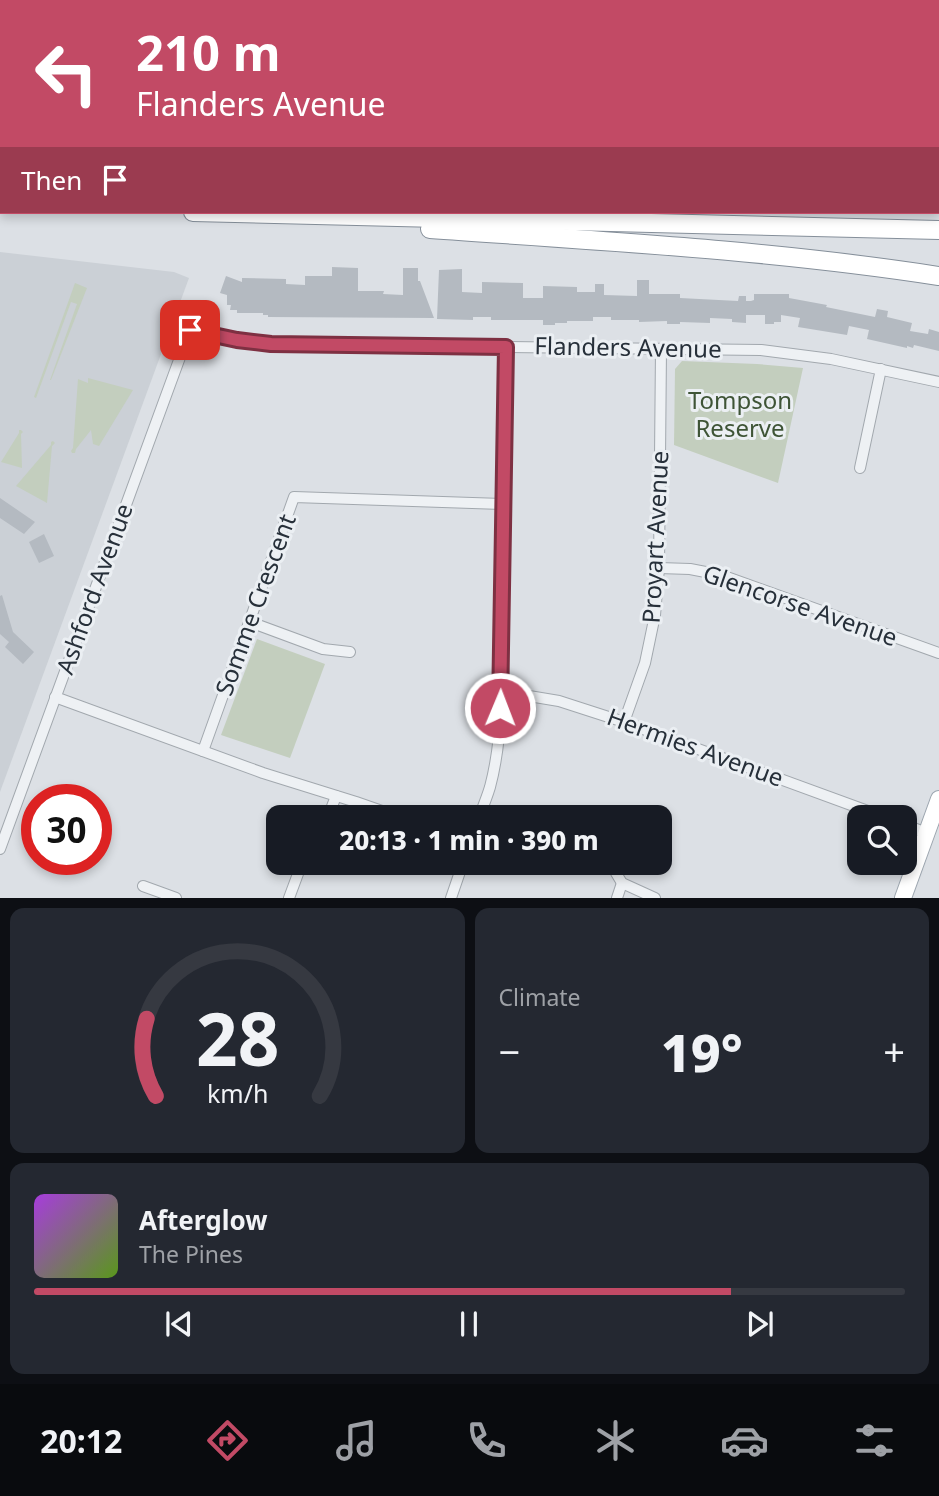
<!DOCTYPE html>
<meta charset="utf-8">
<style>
body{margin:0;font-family:"Noto Sans",sans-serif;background:#242831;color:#f1f3f6;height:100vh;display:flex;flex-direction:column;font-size:26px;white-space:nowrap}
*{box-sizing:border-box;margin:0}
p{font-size:23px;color:#9ea1a6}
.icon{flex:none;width:38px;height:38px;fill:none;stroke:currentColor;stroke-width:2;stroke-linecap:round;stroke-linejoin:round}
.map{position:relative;height:898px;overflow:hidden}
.drawer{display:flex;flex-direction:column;gap:10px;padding:10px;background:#0d0f14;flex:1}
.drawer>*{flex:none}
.banner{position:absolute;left:0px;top:0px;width:940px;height:214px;box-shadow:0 4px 10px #0003;background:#c24a65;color:#fff;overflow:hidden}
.buttons{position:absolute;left:847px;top:805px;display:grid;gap:14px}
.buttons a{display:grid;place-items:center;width:70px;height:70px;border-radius:14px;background:#171b24;box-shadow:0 4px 10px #0003;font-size:35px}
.speed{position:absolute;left:21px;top:784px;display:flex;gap:14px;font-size:35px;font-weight:700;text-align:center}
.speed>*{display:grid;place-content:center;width:91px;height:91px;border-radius:50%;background:#171b24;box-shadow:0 4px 10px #0003;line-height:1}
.speed .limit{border:10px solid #d22;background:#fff;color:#111}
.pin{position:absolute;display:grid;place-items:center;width:60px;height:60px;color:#fff;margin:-30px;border-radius:14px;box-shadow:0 4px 10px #0006}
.me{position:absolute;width:77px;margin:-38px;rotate:1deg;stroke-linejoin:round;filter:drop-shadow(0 0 5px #0008)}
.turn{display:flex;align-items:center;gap:24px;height:147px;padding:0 21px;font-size:32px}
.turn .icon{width:91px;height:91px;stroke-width:2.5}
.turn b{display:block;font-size:49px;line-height:60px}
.then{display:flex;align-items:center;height:66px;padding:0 21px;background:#0003;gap:14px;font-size:26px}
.big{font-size:52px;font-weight:800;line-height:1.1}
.drawer .card{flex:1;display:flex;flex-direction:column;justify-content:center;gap:10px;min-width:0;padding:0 24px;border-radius:14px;background:#242831}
.drawer .dial{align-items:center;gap:0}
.dial svg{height:182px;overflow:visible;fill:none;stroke:#363941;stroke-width:7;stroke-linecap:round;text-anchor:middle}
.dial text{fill:#f1f3f6;stroke:none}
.song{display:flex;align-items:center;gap:21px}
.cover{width:84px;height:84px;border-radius:10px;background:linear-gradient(135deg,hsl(280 70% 55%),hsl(90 70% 35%))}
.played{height:7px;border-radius:4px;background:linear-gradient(90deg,#c24a65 80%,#363941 80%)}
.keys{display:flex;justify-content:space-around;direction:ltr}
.heat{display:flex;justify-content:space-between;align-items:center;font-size:38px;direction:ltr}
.drawer .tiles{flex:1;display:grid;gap:10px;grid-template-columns:1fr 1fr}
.card:last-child{grid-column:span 2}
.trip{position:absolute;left:266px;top:805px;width:406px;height:70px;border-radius:14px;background:#171b24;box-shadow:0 4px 10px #0003;font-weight:800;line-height:70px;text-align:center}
.dock{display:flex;height:112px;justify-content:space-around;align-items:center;background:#090b0e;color:#9ea1a6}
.dock .icon{width:49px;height:49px}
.dock .active{color:#c24a65}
.dock b{font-size:32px;color:#f1f3f6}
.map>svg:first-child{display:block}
</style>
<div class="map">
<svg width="939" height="898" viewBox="0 0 939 898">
<rect width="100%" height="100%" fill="#dce0e5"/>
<polygon fill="#cbd0d6" points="0,252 174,272 189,278 0,792"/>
<g fill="#c3cebe">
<polygon points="75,283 87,288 51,380 50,380 77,304 71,302 36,398 34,397"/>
<polygon points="682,361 757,364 803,368 778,483 674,445 675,369"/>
<polygon points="88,378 133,390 99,446 93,444 91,430 76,449 75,453 72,453 71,451 73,448 78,379 88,383"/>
<polygon points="19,430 21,430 23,432 21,434 22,468 1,462 19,433"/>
<polygon points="53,441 55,443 52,446 47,503 16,486 51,445 51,442"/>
<polygon points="257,639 325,664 290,758 221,735"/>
</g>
<g fill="#b4bac1">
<polygon points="332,267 358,268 358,291 384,291 383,294 403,295 403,268 418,268 418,281 420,281 434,318 268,317 268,315 263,315 263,313 237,313 237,310 230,310 231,305 227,305 227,295 220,293 226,276 242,282 242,278 286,279 286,284 305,285 305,276 332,276"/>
<polygon points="462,269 462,292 482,293 482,282 523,283 523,298 543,298 543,286 577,287 577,292 595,292 595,284 604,284 604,295 637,296 637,280 649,280 649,294 680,294 680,298 738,301 739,296 746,296 746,301 751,301 754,300 754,294 789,294 789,298 827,305 826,307 875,317 877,309 888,311 887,317 912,323 910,331 928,334 929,329 939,332 939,351 914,345 913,348 907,346 907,348 867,339 869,330 849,326 847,335 798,327 800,318 781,315 781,322 774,322 774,324 765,324 765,315 746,315 746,323 732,322 732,319 710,318 710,323 680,322 680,324 667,324 667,321 639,322 639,320 611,320 611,317 593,317 593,321 567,321 567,323 555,323 555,325 543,325 543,320 491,320 491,317 473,317 473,320 437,319 439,270"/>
<polygon points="0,498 35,522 24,534 0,518"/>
<polygon points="44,534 54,556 39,563 29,542"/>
<polygon points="2,595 13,632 34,652 23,664 5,647 9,642 0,634 0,596"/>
</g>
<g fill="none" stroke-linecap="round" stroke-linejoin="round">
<defs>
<g id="minor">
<polyline points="860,468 881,369"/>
<polyline points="659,568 690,569 721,575 939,653"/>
<polyline points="250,622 323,649 350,652"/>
<polyline points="501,696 529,696 559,701 624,722 884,817"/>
<polyline points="55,697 263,773 356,802 399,817"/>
<polyline points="624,722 645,663 655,615 659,568 661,349"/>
<polyline points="203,751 294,497 502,504"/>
<polyline points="328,817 336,796"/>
<path d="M479,817C483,807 487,797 490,787C507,724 501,641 502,576C502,499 504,423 506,347"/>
<polyline points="905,825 927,833"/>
<polyline points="0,849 190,330 237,340 271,344 761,350 831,359 939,382"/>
<polyline points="616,873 622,883 655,898"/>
<polyline points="143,886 176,898"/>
<polyline points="289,898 302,863"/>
<polyline points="451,898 463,863"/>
<polyline points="617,898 622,883"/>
</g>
<polyline id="primary" points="903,898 939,799"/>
<g id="motorway">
<polyline points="938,158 939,158"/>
<polyline points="0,176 2,176"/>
<polyline points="0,198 2,198"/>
<polyline points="938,204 939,204"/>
<polyline points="193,212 939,230"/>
<path d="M430,229C600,241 771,250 939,276"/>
</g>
</defs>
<use href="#minor" stroke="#a2a8ae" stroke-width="12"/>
<use href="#primary" stroke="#9da6b0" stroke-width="18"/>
<use href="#motorway" stroke="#858f9a" stroke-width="20"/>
<use href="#minor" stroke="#eef1f4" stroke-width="10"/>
<use href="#primary" stroke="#fff" stroke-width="16"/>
<use href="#motorway" stroke="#fff" stroke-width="18"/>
</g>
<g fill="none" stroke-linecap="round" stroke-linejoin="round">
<defs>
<polyline id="route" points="190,330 237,340 271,344 506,347 500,708"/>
</defs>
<use href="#route" stroke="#7e3042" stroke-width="18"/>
<use href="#route" stroke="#c24a65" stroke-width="12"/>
</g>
<g text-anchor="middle" stroke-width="6" stroke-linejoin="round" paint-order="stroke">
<g font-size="24" fill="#27303a" stroke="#ebeff3">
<text transform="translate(628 348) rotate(1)" y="8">Flanders Avenue</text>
<text transform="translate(656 537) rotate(-87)" y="8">Proyart Avenue</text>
<text transform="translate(95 589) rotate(-70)" y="8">Ashford Avenue</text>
<text transform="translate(256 605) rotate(-70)" y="8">Somme Crescent</text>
<text transform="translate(800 606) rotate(19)" y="8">Glencorse Avenue</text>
<text transform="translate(695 748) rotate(20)" y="8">Hermies Avenue</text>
</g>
<g font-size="24" fill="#3e5436" stroke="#ebeff3">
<text x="740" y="409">Tompson<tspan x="740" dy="28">Reserve</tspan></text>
</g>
</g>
</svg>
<div class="buttons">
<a><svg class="icon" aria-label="search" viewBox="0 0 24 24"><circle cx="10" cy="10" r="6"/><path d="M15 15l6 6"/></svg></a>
</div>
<div class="speed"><div class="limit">30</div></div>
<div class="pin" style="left:190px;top:330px;background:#d93025"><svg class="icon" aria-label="arrive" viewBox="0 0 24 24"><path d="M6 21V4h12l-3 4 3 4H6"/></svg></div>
<svg class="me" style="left:500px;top:708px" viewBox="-20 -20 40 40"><circle r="17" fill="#c24a65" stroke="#fff" stroke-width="3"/><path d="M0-11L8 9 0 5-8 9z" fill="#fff"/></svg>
<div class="trip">20:13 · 1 min · 390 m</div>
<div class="banner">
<div class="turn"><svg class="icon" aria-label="left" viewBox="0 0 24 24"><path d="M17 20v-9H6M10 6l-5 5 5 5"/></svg><div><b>210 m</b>Flanders Avenue</div></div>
<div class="then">Then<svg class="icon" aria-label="arrive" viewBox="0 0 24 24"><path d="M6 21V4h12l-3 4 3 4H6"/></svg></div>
</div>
</div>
<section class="drawer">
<div class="tiles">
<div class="card dial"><svg viewBox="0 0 100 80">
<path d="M14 69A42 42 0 1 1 86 69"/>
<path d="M14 69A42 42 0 0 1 10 35" stroke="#c24a65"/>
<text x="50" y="56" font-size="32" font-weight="700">28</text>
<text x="50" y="72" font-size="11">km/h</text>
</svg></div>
<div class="card"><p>Climate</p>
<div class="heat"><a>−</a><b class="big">19°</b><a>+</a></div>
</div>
<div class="card">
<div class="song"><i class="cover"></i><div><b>Afterglow</b><p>The Pines</p></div></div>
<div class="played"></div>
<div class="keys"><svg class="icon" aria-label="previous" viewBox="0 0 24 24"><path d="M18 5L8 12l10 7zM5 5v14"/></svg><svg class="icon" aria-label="pause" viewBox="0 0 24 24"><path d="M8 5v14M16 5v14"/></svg><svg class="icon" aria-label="next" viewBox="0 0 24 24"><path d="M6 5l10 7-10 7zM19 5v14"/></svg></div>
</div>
</div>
</section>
<nav class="dock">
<b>20:12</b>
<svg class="icon active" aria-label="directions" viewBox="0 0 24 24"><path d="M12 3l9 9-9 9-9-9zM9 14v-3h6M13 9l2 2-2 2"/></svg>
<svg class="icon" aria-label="music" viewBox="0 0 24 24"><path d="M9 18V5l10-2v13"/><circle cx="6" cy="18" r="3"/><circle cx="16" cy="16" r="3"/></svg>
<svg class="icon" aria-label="phone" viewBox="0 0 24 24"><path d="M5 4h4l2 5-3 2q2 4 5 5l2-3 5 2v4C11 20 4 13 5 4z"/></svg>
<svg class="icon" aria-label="climate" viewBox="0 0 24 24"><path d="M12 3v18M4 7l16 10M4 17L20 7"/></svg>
<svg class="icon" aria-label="car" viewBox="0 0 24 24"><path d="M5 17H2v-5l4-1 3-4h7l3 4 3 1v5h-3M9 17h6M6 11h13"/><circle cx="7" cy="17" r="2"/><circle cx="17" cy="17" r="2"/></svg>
<svg class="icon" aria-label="filters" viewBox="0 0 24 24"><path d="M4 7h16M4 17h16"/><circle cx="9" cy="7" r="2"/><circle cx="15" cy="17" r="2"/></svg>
</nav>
